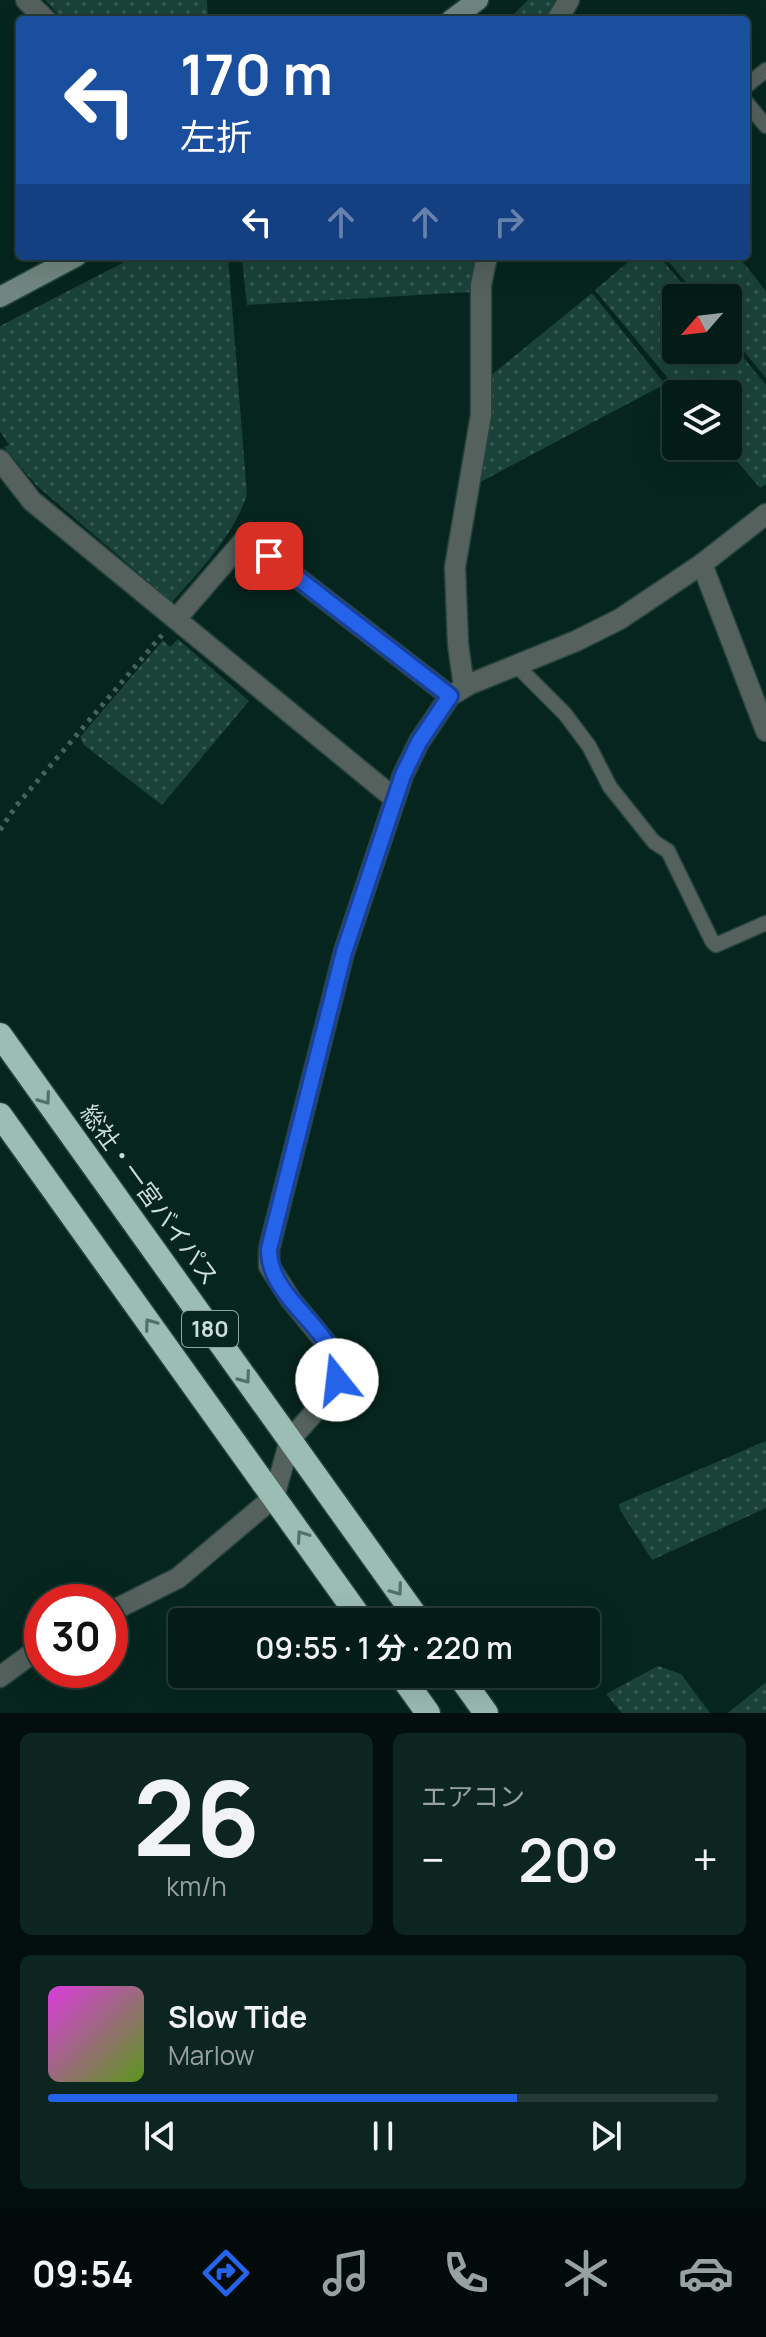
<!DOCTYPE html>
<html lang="ja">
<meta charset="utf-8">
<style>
body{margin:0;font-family:Manrope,"Noto Sans JP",sans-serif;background:#0d251f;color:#f1f3f6;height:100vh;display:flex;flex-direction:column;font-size:30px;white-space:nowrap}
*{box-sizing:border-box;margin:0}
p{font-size:26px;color:#97a1a1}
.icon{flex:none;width:44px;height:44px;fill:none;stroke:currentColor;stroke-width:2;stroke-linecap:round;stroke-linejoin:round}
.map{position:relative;height:1713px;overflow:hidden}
.panel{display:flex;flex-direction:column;gap:20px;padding:20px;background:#020f0c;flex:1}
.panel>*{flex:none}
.hud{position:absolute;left:16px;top:16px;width:734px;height:244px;border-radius:8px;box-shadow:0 8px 32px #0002,0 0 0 2px #253a35;background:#1a4fa0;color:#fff;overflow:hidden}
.needle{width:52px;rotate:242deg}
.tools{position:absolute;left:662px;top:284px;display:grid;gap:16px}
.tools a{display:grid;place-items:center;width:80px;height:80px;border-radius:8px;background:#041c16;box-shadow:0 8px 32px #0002,0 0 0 2px #253a35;font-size:40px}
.speed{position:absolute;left:24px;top:1584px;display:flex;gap:16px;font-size:40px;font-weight:700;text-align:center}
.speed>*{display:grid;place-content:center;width:104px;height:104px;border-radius:50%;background:#041c16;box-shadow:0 8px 32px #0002,0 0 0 2px #253a35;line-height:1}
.speed .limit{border:12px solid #d22;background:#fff;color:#111}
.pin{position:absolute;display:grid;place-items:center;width:68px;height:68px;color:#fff;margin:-34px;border-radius:16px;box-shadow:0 4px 12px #0006}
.me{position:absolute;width:88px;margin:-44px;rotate:344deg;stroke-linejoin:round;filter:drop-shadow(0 0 6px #0008)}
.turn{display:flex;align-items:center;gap:28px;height:168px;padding:0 32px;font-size:36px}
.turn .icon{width:104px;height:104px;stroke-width:2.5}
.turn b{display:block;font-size:56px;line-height:68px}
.lanes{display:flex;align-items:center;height:76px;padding:0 32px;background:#0003;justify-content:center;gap:40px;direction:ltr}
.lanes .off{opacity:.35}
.big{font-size:60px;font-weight:600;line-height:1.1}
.panel .widget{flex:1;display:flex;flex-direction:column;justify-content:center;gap:12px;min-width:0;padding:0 28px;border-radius:12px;background:#0d251f}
.panel .dial{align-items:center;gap:0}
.dial b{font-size:104px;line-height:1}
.song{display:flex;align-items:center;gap:24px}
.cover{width:96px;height:96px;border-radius:12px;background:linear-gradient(135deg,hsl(300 70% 55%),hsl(90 70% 35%))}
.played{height:8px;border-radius:4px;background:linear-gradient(90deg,#2563eb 70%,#253a35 70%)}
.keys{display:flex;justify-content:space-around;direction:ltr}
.heat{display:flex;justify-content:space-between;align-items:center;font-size:44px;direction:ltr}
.panel .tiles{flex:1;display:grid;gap:20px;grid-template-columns:1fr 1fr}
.widget:last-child{grid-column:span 2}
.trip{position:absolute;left:168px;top:1608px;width:432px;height:80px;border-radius:8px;background:#041c16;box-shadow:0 8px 32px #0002,0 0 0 2px #253a35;font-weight:600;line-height:80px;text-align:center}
.tab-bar{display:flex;height:128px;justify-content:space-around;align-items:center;background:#020b09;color:#97a1a1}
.tab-bar .icon{width:56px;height:56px}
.tab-bar .selected{color:#2563eb}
.tab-bar b{font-size:36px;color:#f1f3f6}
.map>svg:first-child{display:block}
</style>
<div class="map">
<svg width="766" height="1713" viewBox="0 0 766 1713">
<defs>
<pattern id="grass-dots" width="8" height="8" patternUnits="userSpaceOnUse" patternTransform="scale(2)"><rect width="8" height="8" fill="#1a4239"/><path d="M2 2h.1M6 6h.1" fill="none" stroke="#3a5d55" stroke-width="1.8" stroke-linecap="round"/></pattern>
</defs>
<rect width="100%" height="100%" fill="#06251e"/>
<g fill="url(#grass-dots)">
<polygon points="45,0 207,0 208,20 63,20"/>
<polygon points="528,0 554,0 559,3 550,20 508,20"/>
<path d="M136,256H228L247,495C232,538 201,569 172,602L36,485L4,447L9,445L0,431V326Z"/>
<polygon points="258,256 480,256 473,292 247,305 242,259"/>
<polygon points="635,256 659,256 694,298 676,298 676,350 728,350 728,339 766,385 766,484 760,488 724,446 728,446 728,394 681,394 595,290"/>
<polygon points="664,256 738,256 766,291 766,378 728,332 728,298 699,298"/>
<polygon points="592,293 665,384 471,487 489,377"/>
<polygon points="178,639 249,701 162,805 84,745 80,737 163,640 170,647"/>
<polygon points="766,1441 766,1508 652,1560 620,1510 619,1504"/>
<polygon points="658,1666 681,1674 710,1713 622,1713 606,1694"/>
<polygon points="766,1682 766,1713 728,1713"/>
</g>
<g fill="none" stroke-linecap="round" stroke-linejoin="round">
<defs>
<g id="lane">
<polyline points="746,86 766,70"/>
<polyline points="746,102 766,126"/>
<polyline points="516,665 565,714 589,746 610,787 654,842 668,851 712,941 716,945 766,923"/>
</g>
<g id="street">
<polyline points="26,0 46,20"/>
<polyline points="557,20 569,0"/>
<polyline points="0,460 32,501 395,799"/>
<polyline points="702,564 766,731"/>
<polyline points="176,619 246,538 450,696"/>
<polyline points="464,687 458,644 455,567 481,415 481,285 487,256"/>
<polyline points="110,1612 178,1578 274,1497 290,1440 332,1392 337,1380 339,1364 333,1351 291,1300 269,1266 269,1249 344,952 403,775 419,742 450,696 470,684 576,641 620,619 702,564 766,514"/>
<polyline points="0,1677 42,1646"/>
</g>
<g id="secondary">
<polyline points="451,20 478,0"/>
<polyline points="0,297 77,256"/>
</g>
<g id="highway">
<polyline points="0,1035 420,1622"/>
<polyline points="0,1115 363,1622"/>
<polyline points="400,1674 428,1713"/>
<polyline points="458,1674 486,1713"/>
</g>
</defs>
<use href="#lane" stroke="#26433c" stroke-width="17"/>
<use href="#street" stroke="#26433c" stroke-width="23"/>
<use href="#secondary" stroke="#26433c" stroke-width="23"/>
<use href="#highway" stroke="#26433c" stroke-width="27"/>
<polyline stroke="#47615b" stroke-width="5" stroke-dasharray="4 6" stroke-linecap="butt" points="0,830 16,806 162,635"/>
<use href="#lane" stroke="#54615d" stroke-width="14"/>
<use href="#street" stroke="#54615d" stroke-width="20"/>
<use href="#secondary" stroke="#718680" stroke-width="20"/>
<use href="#highway" stroke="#9cbdb4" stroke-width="24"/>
</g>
<defs><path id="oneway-chevron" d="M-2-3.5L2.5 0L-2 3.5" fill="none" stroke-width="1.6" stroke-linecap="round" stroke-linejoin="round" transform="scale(2)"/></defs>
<g stroke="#517169">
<use href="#oneway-chevron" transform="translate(45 1099) rotate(54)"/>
<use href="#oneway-chevron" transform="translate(150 1324) rotate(-126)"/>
<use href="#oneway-chevron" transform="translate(245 1378) rotate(54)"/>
<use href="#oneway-chevron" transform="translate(302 1536) rotate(-125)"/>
<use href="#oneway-chevron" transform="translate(397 1590) rotate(54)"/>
</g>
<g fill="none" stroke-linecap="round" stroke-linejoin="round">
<defs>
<path id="route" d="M269,556L450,696L419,742L403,775L344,952L269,1249C268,1302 343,1331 337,1380"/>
</defs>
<use href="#route" stroke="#184099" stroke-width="20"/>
<use href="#route" stroke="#2563eb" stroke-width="14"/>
</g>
<g text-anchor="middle" stroke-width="8" stroke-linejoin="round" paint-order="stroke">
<rect fill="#06251e" stroke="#91a6a1" stroke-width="2" x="182" y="1311" width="56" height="36" rx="6"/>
<g font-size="22" font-weight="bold" fill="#cdded9">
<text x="210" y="1337">180</text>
</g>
<g font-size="24" fill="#cdded9" stroke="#06251e">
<text transform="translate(149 1195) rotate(54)" y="8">総社・一宮バイパス</text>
</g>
</g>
</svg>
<div class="tools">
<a><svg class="needle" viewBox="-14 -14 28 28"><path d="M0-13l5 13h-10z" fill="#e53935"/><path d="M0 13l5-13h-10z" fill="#97a1a1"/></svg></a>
<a><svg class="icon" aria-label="layers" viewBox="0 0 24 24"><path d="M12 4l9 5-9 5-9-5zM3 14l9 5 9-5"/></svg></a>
</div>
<div class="speed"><div class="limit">30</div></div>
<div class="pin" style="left:269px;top:556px;background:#d93025"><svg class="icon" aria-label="arrive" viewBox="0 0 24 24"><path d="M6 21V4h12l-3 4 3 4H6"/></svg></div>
<svg class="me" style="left:337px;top:1380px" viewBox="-20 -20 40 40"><circle r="19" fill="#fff"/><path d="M0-13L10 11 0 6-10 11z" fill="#2563eb"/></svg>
<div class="trip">09:55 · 1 分 · 220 m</div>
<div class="hud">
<div class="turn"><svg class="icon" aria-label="left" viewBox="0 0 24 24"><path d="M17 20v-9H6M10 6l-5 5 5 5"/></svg><div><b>170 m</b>左折</div></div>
<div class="lanes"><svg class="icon" aria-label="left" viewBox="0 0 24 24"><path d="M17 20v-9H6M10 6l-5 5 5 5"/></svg><svg class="icon off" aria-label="ahead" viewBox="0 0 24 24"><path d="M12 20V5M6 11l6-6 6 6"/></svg><svg class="icon off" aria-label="ahead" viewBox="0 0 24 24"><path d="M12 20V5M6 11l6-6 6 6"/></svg><svg class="icon off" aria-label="right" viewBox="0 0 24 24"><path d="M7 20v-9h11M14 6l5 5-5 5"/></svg></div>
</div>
</div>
<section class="panel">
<div class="tiles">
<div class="widget dial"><b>26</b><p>km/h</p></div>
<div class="widget"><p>エアコン</p>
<div class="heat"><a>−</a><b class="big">20°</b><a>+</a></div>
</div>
<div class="widget">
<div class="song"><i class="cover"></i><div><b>Slow Tide</b><p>Marlow</p></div></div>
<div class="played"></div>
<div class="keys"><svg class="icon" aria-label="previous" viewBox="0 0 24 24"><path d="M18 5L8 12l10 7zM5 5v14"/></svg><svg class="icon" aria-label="pause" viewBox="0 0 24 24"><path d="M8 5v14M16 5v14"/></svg><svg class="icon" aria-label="next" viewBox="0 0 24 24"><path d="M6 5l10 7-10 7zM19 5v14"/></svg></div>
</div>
</div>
</section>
<nav class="tab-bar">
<b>09:54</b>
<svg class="icon selected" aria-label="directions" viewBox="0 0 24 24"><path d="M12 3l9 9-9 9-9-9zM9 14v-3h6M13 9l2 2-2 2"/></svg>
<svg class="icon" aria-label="music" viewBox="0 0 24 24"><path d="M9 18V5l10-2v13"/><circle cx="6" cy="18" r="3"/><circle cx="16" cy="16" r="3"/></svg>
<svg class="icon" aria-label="phone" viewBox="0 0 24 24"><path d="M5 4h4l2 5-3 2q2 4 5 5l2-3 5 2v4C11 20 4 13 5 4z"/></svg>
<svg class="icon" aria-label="climate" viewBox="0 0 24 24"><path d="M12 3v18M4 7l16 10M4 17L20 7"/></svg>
<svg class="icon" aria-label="car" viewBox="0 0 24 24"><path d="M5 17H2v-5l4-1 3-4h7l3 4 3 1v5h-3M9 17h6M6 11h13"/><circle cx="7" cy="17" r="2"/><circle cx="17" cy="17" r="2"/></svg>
</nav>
